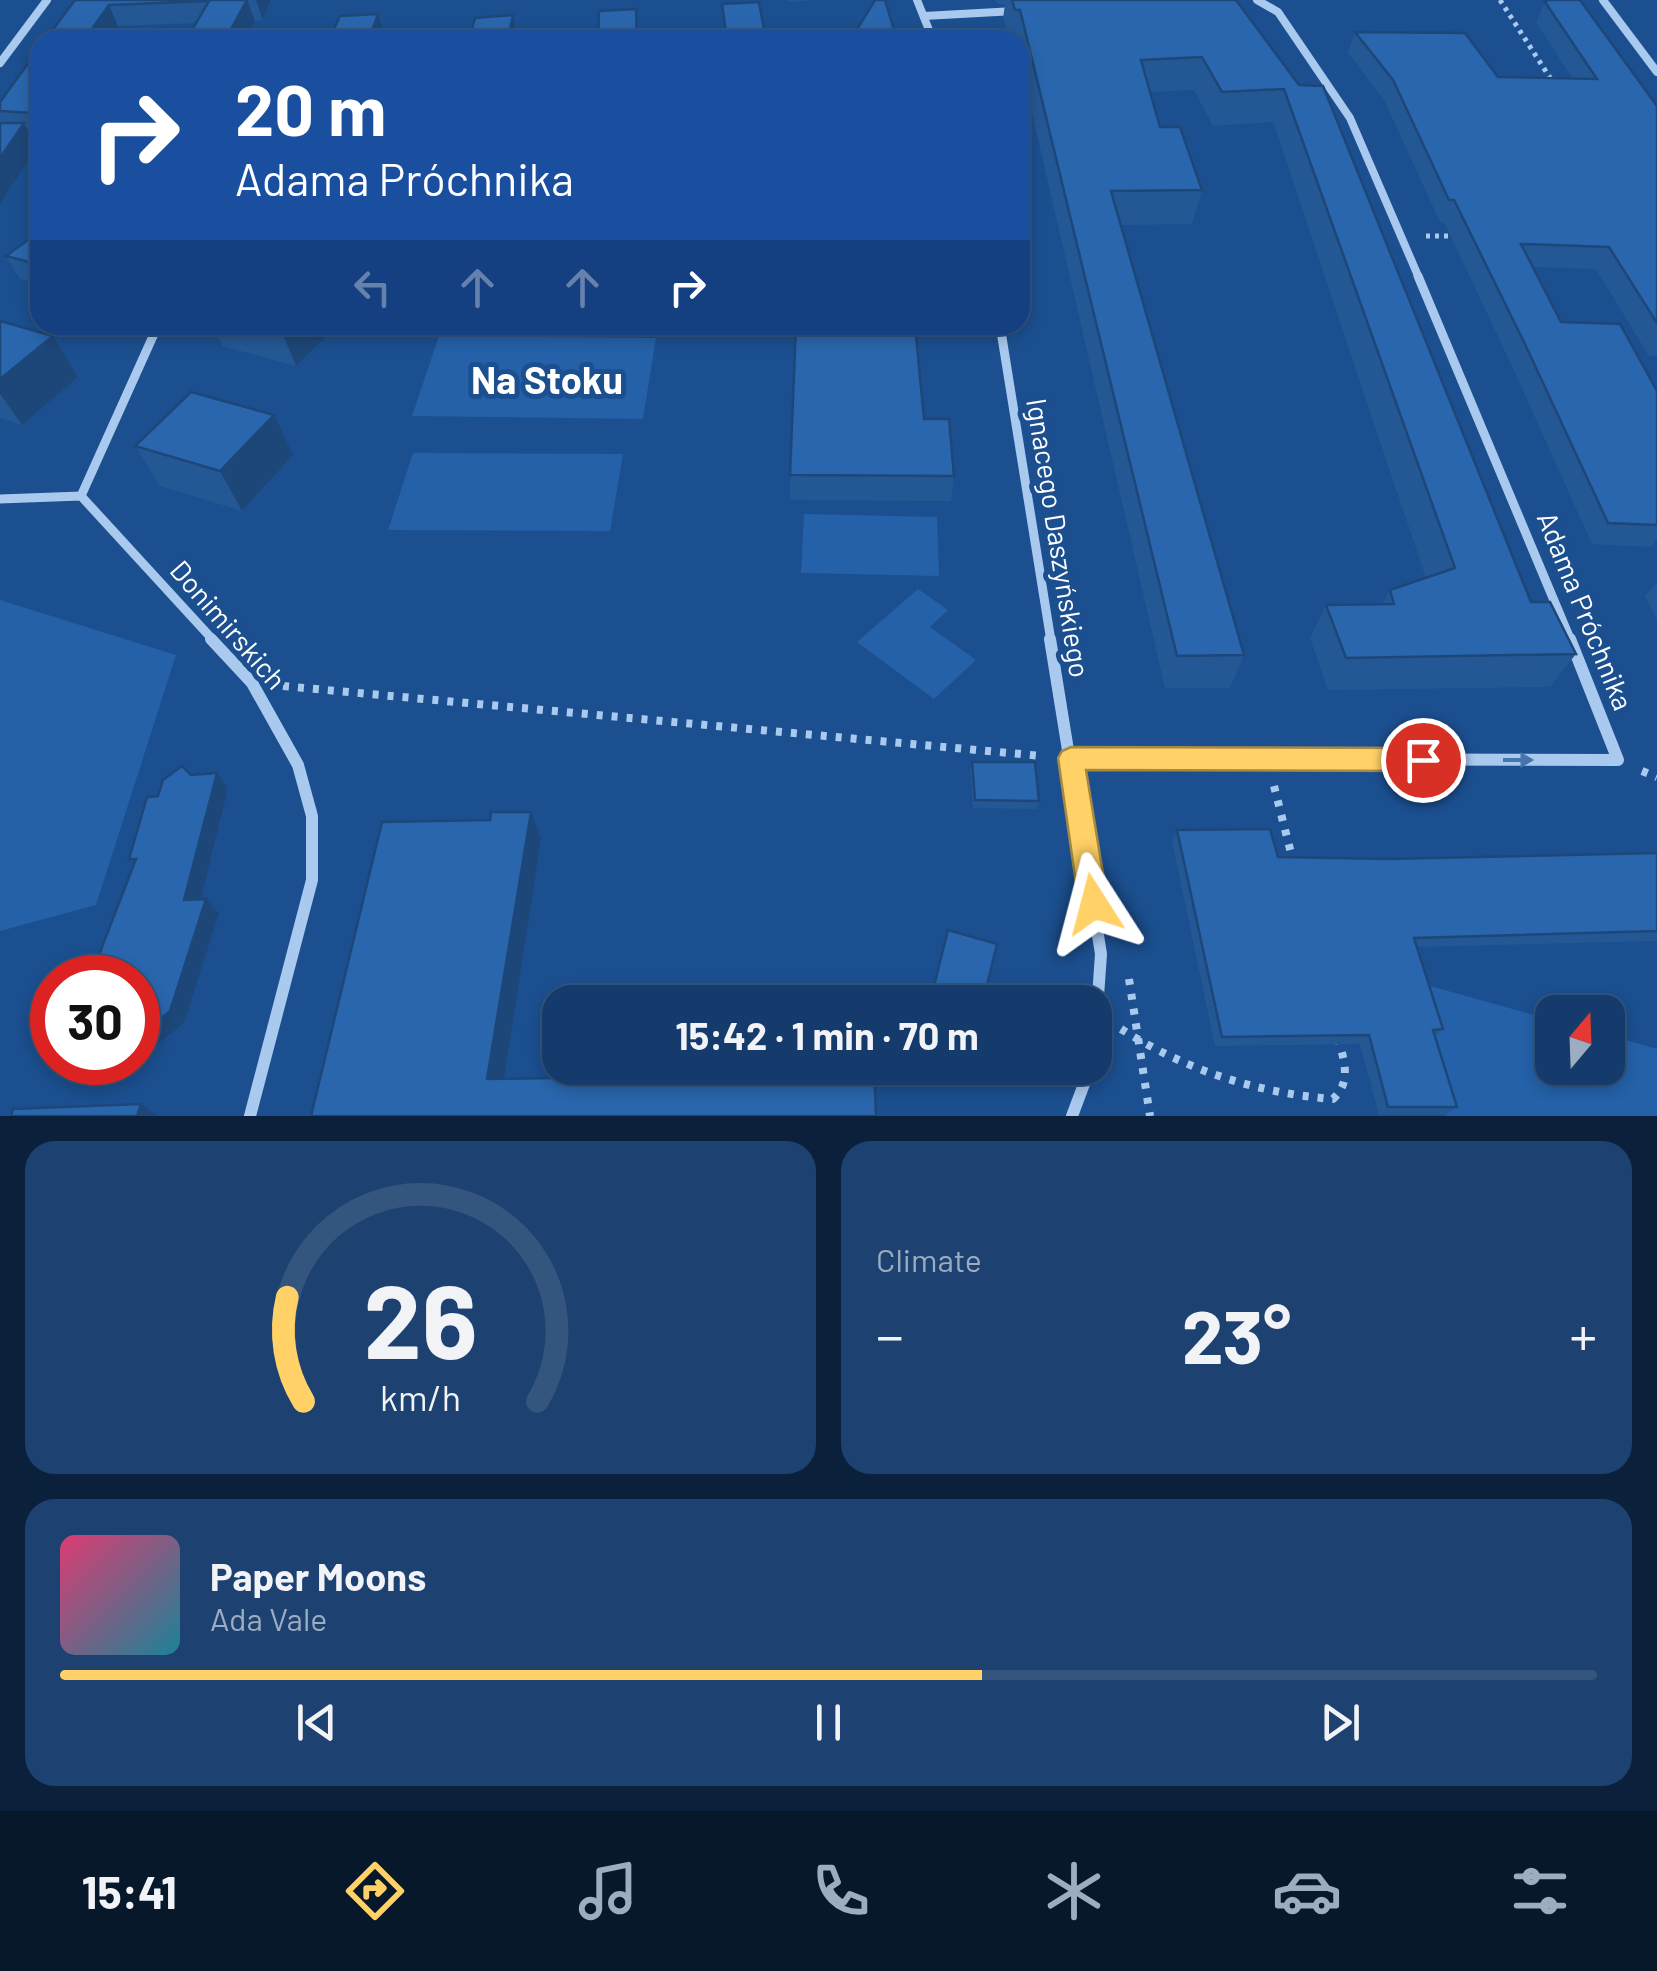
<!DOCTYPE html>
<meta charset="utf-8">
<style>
body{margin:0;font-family:Barlow,sans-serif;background:#1d4271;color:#f1f3f6;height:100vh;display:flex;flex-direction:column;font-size:38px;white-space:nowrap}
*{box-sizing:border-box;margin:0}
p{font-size:32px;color:#9dadc1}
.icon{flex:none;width:55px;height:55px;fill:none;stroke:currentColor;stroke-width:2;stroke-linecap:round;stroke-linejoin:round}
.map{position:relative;height:1116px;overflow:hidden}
.panel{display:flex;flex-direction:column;gap:25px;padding:25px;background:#0b203b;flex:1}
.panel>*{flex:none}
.banner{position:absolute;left:30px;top:30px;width:1000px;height:305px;border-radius:30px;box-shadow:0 5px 15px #0003,0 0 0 2px #33557e;background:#1a4fa0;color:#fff;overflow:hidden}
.needle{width:65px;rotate:19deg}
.controls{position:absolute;left:1535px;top:995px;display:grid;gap:20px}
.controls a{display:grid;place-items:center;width:90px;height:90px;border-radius:20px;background:#143b6b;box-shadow:0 5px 15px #0003,0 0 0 2px #33557e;font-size:50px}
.speed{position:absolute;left:30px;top:955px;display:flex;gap:20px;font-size:50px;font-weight:700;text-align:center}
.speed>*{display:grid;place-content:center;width:130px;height:130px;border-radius:50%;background:#143b6b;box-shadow:0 5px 15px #0003,0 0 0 2px #33557e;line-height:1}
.speed .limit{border:15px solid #d22;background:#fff;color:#111}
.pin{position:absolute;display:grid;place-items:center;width:85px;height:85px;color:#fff;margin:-42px;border:5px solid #fff;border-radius:50%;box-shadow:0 2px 10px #0007}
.me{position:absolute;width:110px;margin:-55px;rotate:351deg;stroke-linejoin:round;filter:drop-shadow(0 0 8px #0008)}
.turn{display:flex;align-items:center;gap:35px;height:210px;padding:0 40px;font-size:45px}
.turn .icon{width:130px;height:130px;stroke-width:2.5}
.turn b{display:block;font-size:70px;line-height:85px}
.lanes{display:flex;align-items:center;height:95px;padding:0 40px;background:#0003;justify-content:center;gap:50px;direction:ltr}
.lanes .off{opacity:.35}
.big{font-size:75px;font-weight:700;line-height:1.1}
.panel .widget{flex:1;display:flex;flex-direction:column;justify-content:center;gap:15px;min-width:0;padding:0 35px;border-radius:30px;background:#1d4271}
.panel .dial{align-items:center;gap:0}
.dial svg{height:260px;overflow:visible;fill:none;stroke:#33557e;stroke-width:7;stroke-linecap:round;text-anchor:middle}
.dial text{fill:#f1f3f6;stroke:none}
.song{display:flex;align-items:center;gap:30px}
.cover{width:120px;height:120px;border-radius:15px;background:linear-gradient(135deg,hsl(340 70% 55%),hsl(190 70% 35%))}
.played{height:10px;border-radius:5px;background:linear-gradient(90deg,#ffd166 60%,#33557e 60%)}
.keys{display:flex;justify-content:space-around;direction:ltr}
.heat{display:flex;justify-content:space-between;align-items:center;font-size:55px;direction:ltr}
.panel .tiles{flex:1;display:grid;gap:25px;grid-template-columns:1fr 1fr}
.widget:last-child{grid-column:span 2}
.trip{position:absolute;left:542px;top:985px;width:570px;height:100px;border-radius:30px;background:#143b6b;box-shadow:0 5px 15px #0003,0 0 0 2px #33557e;font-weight:700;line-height:100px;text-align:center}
.menu{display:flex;height:160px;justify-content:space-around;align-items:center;background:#08182b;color:#9dadc1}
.menu .icon{width:70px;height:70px}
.menu .selected{color:#ffd166}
.menu b{font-size:45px;color:#f1f3f6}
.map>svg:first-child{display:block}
</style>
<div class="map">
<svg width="1657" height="1116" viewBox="0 0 1657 1116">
<rect width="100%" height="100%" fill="#1b4f8f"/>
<g fill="#2461a8">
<polygon points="439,336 656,338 643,419 412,416"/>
<polygon points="413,453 623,454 610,531 388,530"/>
<polygon points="804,514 937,517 939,576 801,573"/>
<polygon points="918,589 948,610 930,627 976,660 934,699 857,642"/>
<polygon points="0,600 176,655 96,905 0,931"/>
<polygon points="1416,982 1552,1020 1552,1068 1608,1068 1608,1035 1657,1049 1657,1116 1446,1116 1423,1039"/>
</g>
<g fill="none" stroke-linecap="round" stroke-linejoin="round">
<g stroke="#a9c9ee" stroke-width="5" stroke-dasharray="4 5" stroke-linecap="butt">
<polyline points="1500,0 1554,84"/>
<polyline points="1426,236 1459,236"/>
</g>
<g stroke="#a9c9ee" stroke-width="8" stroke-dasharray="6 9" stroke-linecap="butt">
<polyline points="283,686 1042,756"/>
<polyline points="1642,771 1657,777"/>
<polyline points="1274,786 1293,861"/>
<polyline points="1129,979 1150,1116"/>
<path d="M1121,1029C1186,1070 1256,1093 1333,1099C1352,1082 1344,1060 1338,1038"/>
</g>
<g stroke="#a9c9ee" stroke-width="8">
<polyline points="917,0 933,40"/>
<polyline points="1257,0 1278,12 1350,118 1419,278"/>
<polyline points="1603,0 1657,72"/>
<polyline points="924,16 1015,11"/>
<polyline points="0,63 47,0"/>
<polyline points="0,140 40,140"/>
</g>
<g stroke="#a9c9ee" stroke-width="9">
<polyline points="1418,276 1571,641"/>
<polyline points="1000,325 1051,641"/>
<polyline points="81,496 158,325"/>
<polyline points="0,499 81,496 214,641"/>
</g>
<g stroke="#a9c9ee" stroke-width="12">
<polyline points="211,639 252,683 298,765 312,816 312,880 250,1116"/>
<polyline points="1050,639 1101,954 1095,1039"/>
<polyline points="1071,759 1618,760 1570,639"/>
<polyline points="1072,1116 1090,1068"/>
</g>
</g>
<g fill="#245895">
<polygon points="75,0 279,0 271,1 263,20 255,21 245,40 186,40 196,23 118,26 109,40 45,40"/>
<polygon points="787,0 816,0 788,2"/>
<polygon points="995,0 1236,0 1299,85 1531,602 1576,654 1550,687 1328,690 1310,638 1326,605 1382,604 1390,590 1426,578 1273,122 1213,126 1194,90 1150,92 1160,127 1202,190 1192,224 1121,225 1244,655 1230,688 1165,688 1020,61 1020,40 1011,40 1003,19 1005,4 998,4"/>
<polygon points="1545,2 1657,106 1657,356 1649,356 1596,269 1532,267 1561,322 1657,391 1657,539 1651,547 1592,544 1511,364 1444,222 1440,222 1385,102 1348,52 1355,32 1498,77 1572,78 1536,22"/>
<polygon points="40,47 40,135 30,134 37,148 0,204 0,102"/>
<polygon points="40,231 40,284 20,279 6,256"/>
<polygon points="0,321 78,377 22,425 0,418"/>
<polygon points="212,325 338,325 296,366 222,346"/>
<polygon points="924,419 954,476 951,501 790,500 790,475"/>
<polygon points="135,446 293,455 242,511 160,486"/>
<polygon points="1657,582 1657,620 1645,596"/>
<polygon points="972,762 1039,801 1037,809 973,808 970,769"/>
<polygon points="1177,830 1278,857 1388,859 1657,853 1657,941 1417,947 1443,1029 1435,1036 1457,1107 1446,1115 1379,1115 1360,1044 1215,1046 1172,841"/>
</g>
<g fill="#1d4779">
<polygon points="247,0 255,21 245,40 225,40"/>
<polygon points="256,0 271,0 263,20"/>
<polygon points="109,5 118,26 109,40 84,40"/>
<polygon points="378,14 383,31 380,40 369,40"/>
<polygon points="513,15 516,32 515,40 508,40"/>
<polygon points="40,104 40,125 34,113"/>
<polygon points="24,123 37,148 0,204 0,158"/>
<polygon points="279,325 338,325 296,366"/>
<polygon points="53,336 78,377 22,425 0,394 0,379"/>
<polygon points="274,415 293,455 242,511 220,471"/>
<polygon points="217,773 228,788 197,914 184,900"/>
<polygon points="531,812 541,838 501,1099 487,1079"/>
<polygon points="206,899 219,913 184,1023 157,1044 143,1033"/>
<polygon points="141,1104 156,1115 156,1116 137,1116"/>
</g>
<g fill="#2a66ad" stroke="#1d4779" stroke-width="2.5">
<polygon points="75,0 247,0 225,40 186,40 209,1 109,5 84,40 45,40"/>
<polygon points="875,0 885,0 897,40 859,40 856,31"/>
<polygon points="1012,0 1236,0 1299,85 1323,86 1531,602 1550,602 1576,654 1346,658 1326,605 1394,604 1390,590 1455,568 1284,89 1222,92 1202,57 1141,60 1160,127 1180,127 1202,190 1111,191 1244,655 1177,656 1020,10 1015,10"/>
<polygon points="1548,0 1580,0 1657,106 1657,323 1609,247 1521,244 1561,322 1620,324 1657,391 1657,525 1608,523 1524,342 1454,200 1449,200 1393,80 1355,32 1465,33 1498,77 1597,79 1545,2"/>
<polygon points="759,2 766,40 727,40 722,4"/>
<polygon points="636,9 637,40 598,40 599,11"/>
<polygon points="378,14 369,40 329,40 340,16"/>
<polygon points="513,15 508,40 469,40 475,18"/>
<polygon points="40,47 40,104 34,113 0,111 0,102"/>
<polygon points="0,123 24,123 0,158"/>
<polygon points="40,231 40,265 6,256"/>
<polygon points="0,321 53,336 0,379"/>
<polygon points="796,325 915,325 924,419 949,419 954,476 790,475"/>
<polygon points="191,392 274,415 220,471 135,446"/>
<polygon points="972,762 1035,762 1039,801 975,800"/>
<polygon points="182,766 191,775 217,773 184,900 206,899 170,1011 143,1033 138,1024 138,978 90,978 136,859 129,859 147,797 158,796 163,780"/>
<polygon points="491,812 531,812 487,1079 817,1074 817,1068 874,1068 876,1116 311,1116 382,822 490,820"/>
<polygon points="1270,829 1278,857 1388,859 1657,853 1657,931 1414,938 1443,1029 1433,1030 1457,1107 1388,1107 1369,1035 1222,1037 1177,830"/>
<polygon points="948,930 997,944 983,1002 930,1002"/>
<polygon points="141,1104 137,1116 11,1116 13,1109"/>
</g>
<defs><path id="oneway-solid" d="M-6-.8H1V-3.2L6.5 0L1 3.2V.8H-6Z" transform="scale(2.5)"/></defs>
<use fill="#4674ac" href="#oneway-solid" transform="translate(1518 760)"/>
<polygon fill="#ffd166" stroke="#a68842" stroke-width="2.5" points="1071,747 1423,748 1432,752 1436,760 1432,768 1423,771 1086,770 1108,904 1103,913 1094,917 1084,913 1079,904 1058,758 1062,751"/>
<g text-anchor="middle" stroke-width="10" stroke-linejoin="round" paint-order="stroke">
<g font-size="28" fill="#fff" stroke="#1b4f8f">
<text transform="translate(1058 538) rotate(81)" y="10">Ignacego Daszyńskiego</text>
<text transform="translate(1585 611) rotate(68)" y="10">Adama Próchnika</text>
<text transform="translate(228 625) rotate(49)" y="10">Donimirskich</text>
</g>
<g font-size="38" font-weight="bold" fill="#fff" stroke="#1b4f8f">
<text x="547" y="394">Na Stoku</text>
</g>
</g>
</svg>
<div class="controls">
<a><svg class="needle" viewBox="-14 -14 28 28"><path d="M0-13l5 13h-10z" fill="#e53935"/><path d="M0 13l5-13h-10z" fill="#9dadc1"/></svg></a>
</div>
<div class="speed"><div class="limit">30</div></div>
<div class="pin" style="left:1423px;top:760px;background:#d93025"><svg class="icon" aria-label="arrive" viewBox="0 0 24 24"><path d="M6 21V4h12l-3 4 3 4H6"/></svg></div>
<svg class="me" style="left:1094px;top:904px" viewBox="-20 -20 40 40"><path d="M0-17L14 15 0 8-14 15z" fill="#ffd166" stroke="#fff" stroke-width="4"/></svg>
<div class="trip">15:42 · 1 min · 70 m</div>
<div class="banner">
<div class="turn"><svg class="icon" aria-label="right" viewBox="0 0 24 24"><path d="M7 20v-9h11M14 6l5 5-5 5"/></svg><div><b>20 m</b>Adama Próchnika</div></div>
<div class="lanes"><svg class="icon off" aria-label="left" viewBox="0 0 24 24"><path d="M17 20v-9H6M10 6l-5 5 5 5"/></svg><svg class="icon off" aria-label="ahead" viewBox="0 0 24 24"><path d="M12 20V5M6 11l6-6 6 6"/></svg><svg class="icon off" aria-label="ahead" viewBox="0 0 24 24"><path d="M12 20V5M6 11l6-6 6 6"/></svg><svg class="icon" aria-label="right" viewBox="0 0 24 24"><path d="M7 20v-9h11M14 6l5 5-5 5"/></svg></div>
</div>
</div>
<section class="panel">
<div class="tiles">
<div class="widget dial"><svg viewBox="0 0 100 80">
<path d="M14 69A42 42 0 1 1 86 69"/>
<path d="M14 69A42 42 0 0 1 9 37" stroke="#ffd166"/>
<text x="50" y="56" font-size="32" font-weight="700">26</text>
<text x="50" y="72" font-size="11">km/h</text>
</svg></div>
<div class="widget"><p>Climate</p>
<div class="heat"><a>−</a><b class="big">23°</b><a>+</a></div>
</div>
<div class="widget">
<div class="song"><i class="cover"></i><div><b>Paper Moons</b><p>Ada Vale</p></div></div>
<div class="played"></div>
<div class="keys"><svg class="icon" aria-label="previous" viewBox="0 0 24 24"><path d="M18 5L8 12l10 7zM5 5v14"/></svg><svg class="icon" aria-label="pause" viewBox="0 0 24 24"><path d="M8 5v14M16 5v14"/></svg><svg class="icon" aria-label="next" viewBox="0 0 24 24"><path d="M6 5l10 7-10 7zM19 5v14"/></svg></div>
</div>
</div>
</section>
<nav class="menu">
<b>15:41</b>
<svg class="icon selected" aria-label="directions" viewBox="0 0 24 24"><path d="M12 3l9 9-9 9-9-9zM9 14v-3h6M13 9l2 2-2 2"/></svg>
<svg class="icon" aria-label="music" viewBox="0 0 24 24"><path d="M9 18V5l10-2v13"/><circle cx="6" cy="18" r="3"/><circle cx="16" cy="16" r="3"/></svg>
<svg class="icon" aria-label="phone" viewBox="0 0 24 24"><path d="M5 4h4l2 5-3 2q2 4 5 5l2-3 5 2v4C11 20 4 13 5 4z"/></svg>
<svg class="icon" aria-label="climate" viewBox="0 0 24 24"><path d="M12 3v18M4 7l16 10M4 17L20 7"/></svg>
<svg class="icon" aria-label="car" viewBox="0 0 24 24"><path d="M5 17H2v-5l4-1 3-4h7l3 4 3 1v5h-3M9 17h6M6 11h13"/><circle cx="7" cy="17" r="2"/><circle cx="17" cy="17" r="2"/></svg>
<svg class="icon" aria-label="filters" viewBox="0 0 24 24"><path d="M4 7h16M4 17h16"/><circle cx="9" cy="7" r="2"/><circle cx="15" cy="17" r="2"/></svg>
</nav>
